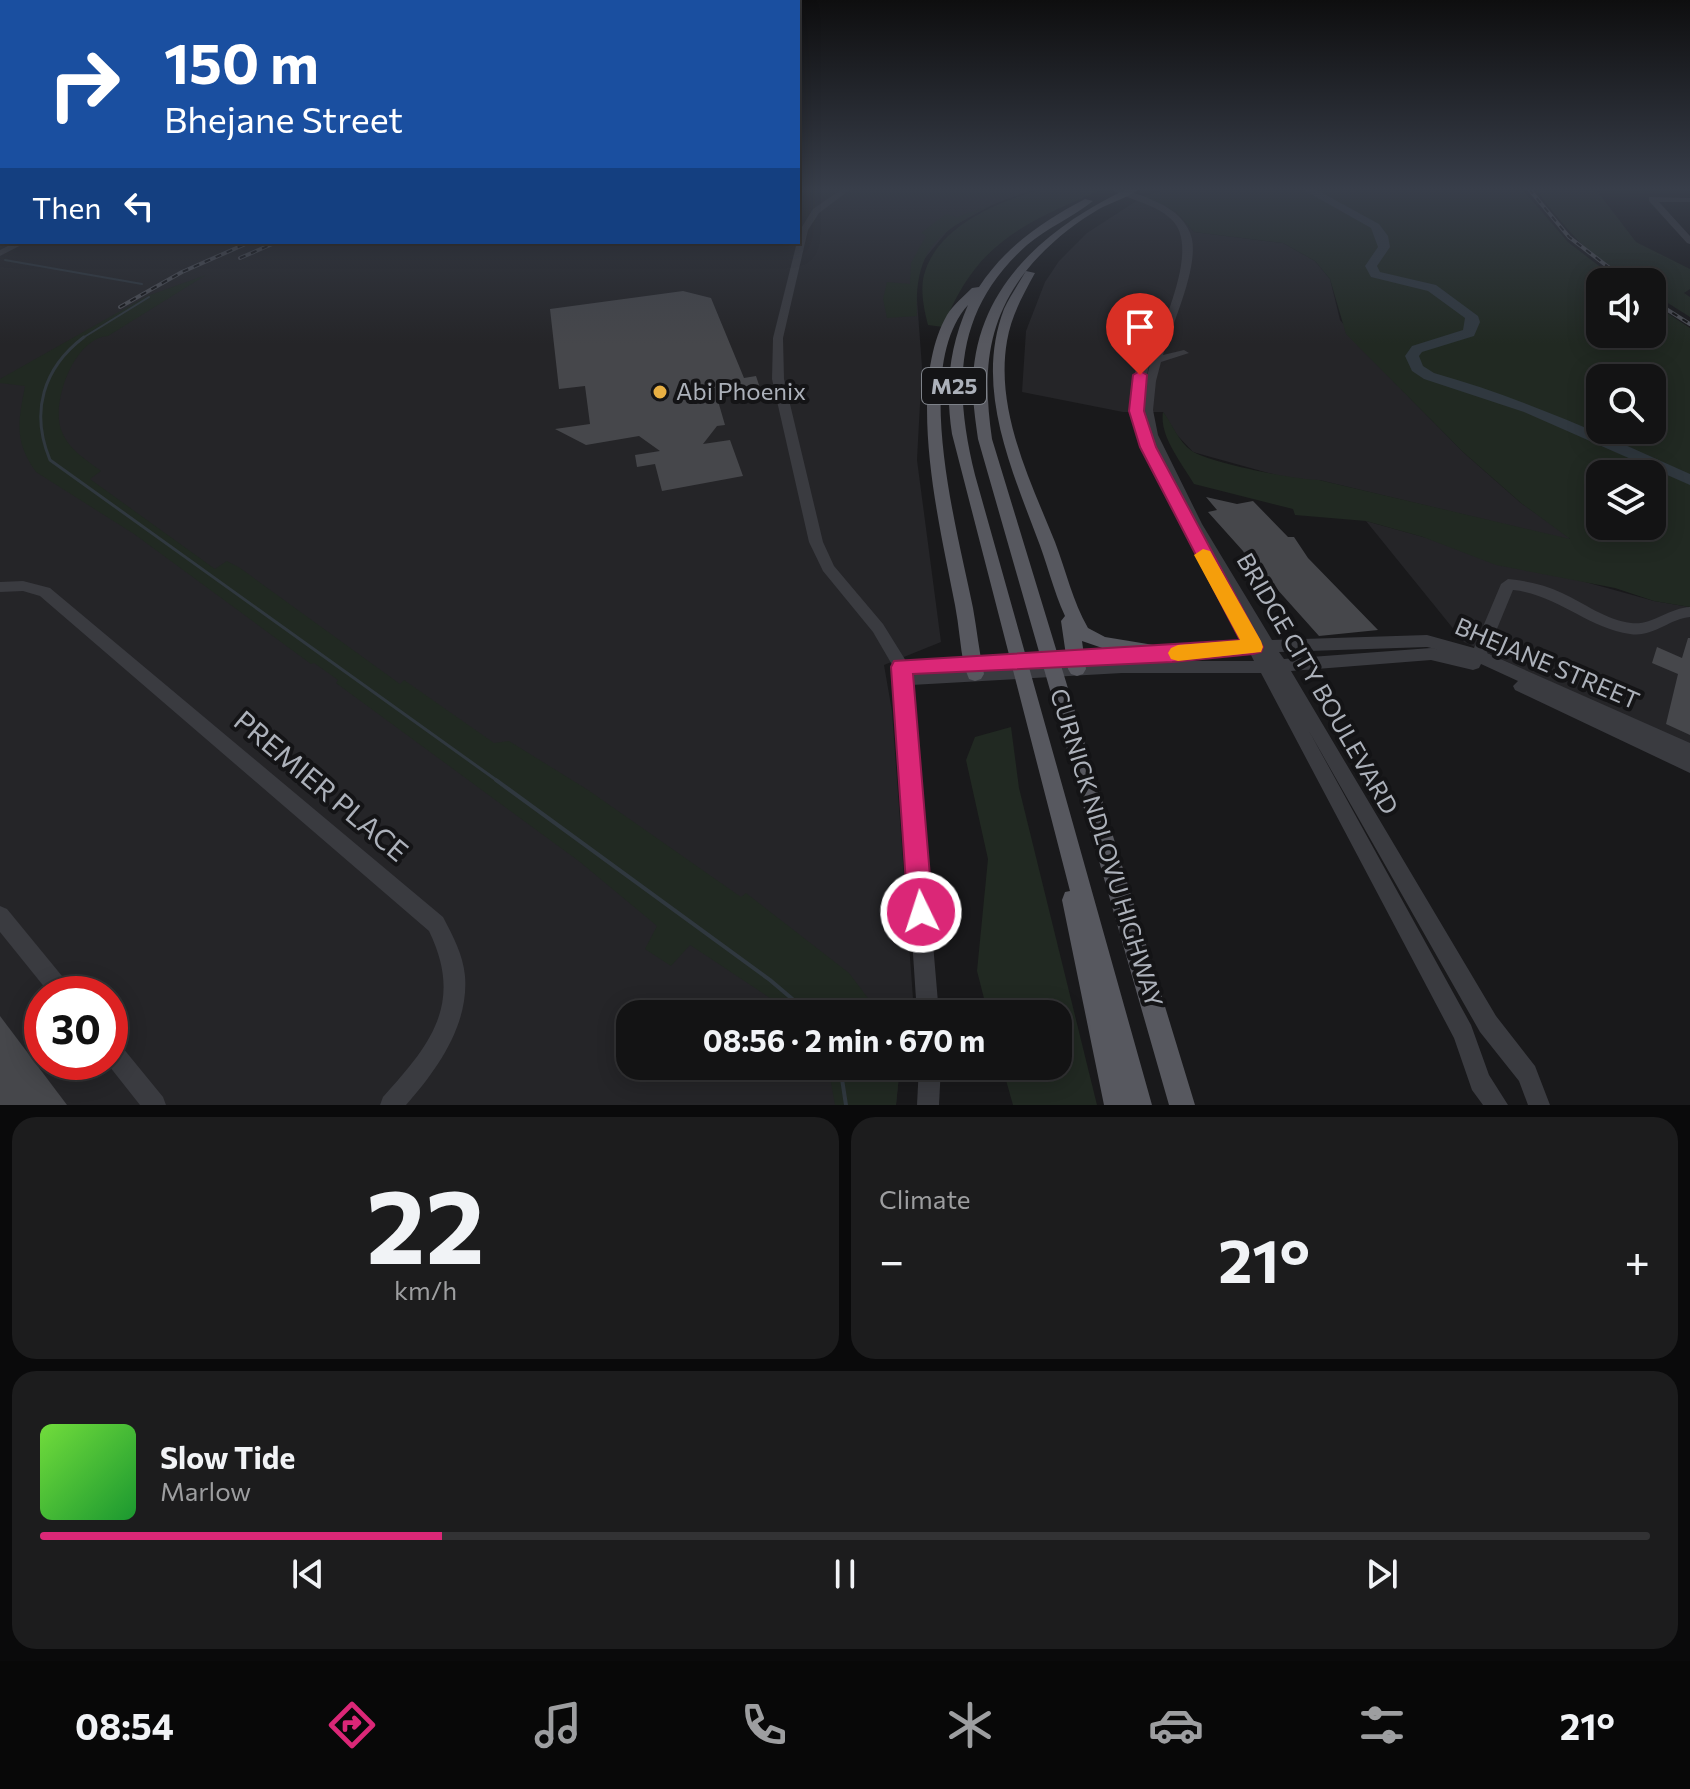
<!DOCTYPE html>
<meta charset="utf-8">
<style>
body{margin:0;font-family:Commissioner,sans-serif;background:#1c1c1d;color:#f1f3f6;height:100vh;display:flex;flex-direction:column;font-size:30px;white-space:nowrap}
*{box-sizing:border-box;margin:0}
p{font-size:26px;color:#9d9ea0}
.icon{flex:none;width:44px;height:44px;fill:none;stroke:currentColor;stroke-width:2;stroke-linecap:round;stroke-linejoin:round}
.map{position:relative;height:1105px;overflow:hidden}
.details{display:flex;flex-direction:column;gap:12px;padding:12px;background:#0a0a0b;flex:1}
.details>*{flex:none}
.guide{position:absolute;left:0px;top:0px;width:800px;height:244px;box-shadow:0 4px 20px #0003,0 0 0 2px #323234;background:#1a4fa0;color:#fff;overflow:hidden}
.fabs{position:absolute;left:1586px;top:268px;display:grid;gap:16px}
.fabs a{display:grid;place-items:center;width:80px;height:80px;border-radius:16px;background:#131314;box-shadow:0 4px 20px #0003,0 0 0 2px #323234;font-size:40px}
.speed{position:absolute;left:24px;top:976px;display:flex;gap:16px;font-size:40px;font-weight:700;text-align:center}
.speed>*{display:grid;place-content:center;width:104px;height:104px;border-radius:50%;background:#131314;box-shadow:0 4px 20px #0003,0 0 0 2px #323234;line-height:1}
.speed .limit{border:12px solid #d22;background:#fff;color:#111}
.pin{position:absolute;display:grid;place-items:center;width:68px;height:68px;color:#fff;margin:-82px -34px;border-radius:50% 50% 50% 0;rotate:-45deg;box-shadow:0 0 8px #0007}
.pin .icon{rotate:45deg}
.me{position:absolute;width:88px;margin:-44px;rotate:356deg;stroke-linejoin:round;filter:drop-shadow(0 0 6px #0008)}
.turn{display:flex;align-items:center;gap:28px;height:168px;padding:0 32px;font-size:36px}
.turn .icon{width:104px;height:104px;stroke-width:2.5}
.turn b{display:block;font-size:56px;line-height:68px}
.then{display:flex;align-items:center;height:76px;padding:0 32px;background:#0003;gap:16px;font-size:30px}
.big{font-size:60px;font-weight:700;line-height:1.1}
.details .tile{flex:1;display:flex;flex-direction:column;justify-content:center;gap:12px;min-width:0;padding:0 28px;border-radius:24px;background:#1c1c1d}
.details .dial{align-items:center;gap:0}
.dial b{font-size:104px;line-height:1}
.song{display:flex;align-items:center;gap:24px}
.cover{width:96px;height:96px;border-radius:12px;background:linear-gradient(135deg,hsl(100 70% 55%),hsl(130 70% 35%))}
.played{height:8px;border-radius:4px;background:linear-gradient(90deg,#db2777 25%,#323234 25%)}
.keys{display:flex;justify-content:space-around;direction:ltr}
.heat{display:flex;justify-content:space-between;align-items:center;font-size:44px;direction:ltr}
.details .tiles{flex:1;display:grid;gap:12px;grid-template-columns:1fr 1fr}
.tile:last-child{grid-column:span 2}
.trip{position:absolute;left:616px;top:1000px;width:456px;height:80px;border-radius:24px;background:#131314;box-shadow:0 4px 20px #0003,0 0 0 2px #323234;font-weight:700;line-height:80px;text-align:center}
.dock{display:flex;height:128px;justify-content:space-around;align-items:center;background:#080808;color:#9d9ea0}
.dock .icon{width:56px;height:56px}
.dock .active{color:#db2777}
.dock b{font-size:36px;color:#f1f3f6}
.map>svg:first-child{display:block}
</style>
<div class="map">
<svg width="1690" height="1105" viewBox="0 0 1690 1105">
<rect width="100%" height="100%" fill="#19191b"/>
<g fill="#252528" fill-rule="evenodd">
<path d="M798,189H1035L992,205L950,228L921,263L916,286L922,367L917,460L941,642L884,665L892,711L914,1012L630,1014V1066H900L896,1105H0V243L798,242ZM42,994H110V1062H42Z"/>
<polygon points="1144,196 1176,212 1194,232 1283,243 1315,261 1330,279 1340,320 1406,394 1463,452 1521,503 1568,536 1570,540 1319,480 1294,480 1193,452 1177,435 1163,412 1123,412 1022,392 1026,331 1045,282 1059,261 1087,233"/>
<polygon points="1366,521 1654,601 1690,607 1690,746 1464,642"/>
</g>
<g fill="#212922" fill-rule="evenodd">
<path d="M1043,189H1103C1023,224 977,241 943,327L928,325C924,309 920,291 924,275C937,226 999,201 1043,189Z"/>
<path d="M1170,189H1522L1568,242L1620,282H1600V334H1652V303L1690,328V607L1654,601L1615,588L1496,565L1423,537L1366,521L1295,515L1293,509L1194,484C1182,463 1159,436 1163,412C1173,424 1178,442 1192,451C1209,463 1297,480 1319,480L1570,539L1521,503L1463,452L1346,334L1330,279L1315,261L1283,243L1194,232L1176,212L1144,196ZM1600,378H1652V430H1600ZM1600,474H1652V526H1600Z"/>
<path d="M1535,189H1601L1597,191L1636,242L1690,269V289L1684,293L1690,297V317L1652,293V282C1605,282 1562,223 1535,189Z"/>
<path d="M992,205C936,233 914,250 917,316L887,318L883,299L887,282L910,284L911,263L926,236L921,233L946,214L957,217Z"/>
<path d="M206,275L108,336C75,338 53,398 60,426C66,448 84,458 101,471L90,479L215,569L227,561L240,568L400,684L404,680L494,743L509,741L588,790L741,897L746,893L849,973L880,1014H794L690,945L671,966L645,949L657,926L580,862L336,683L338,680L314,663L311,664L134,534L36,472C14,441 18,423 25,386L0,383V379L147,296Z"/>
<polygon points="1011,727 1019,788 1097,1105 1013,1105 1002,1066 1058,1066 1058,1014 988,1014 977,971 988,859 966,760 975,737"/>
<polygon points="828,1066 900,1066 896,1105 835,1105"/>
</g>
<g fill="none" stroke-linecap="round" stroke-linejoin="round">
<g stroke="#30383f" stroke-width="2">
<polyline points="5,260 142,284"/>
<polyline points="81,339 149,297"/>
</g>
<path stroke="#30383f" stroke-width="3" d="M84,337C43,368 30,412 50,460L499,782"/>
<g stroke="#30383f" stroke-width="4">
<polyline points="496,780 770,980 810,1014"/>
<polyline points="840,1066 846,1105"/>
</g>
<path fill="#30383f" fill-rule="evenodd" d="M1302,189H1315L1379,224L1388,236L1390,247L1377,266L1380,272L1436,285L1478,316L1480,322L1474,336L1422,352L1419,356L1423,366L1434,373C1523,398 1606,436 1690,474V485L1524,412L1424,379L1412,371L1405,356L1412,346L1463,330L1465,318L1428,291L1371,277L1365,266L1378,247L1371,228Z"/>
</g>
<g fill="#46474b">
<polygon points="683,291 711,298 744,378 756,376 760,388 716,394 725,425 717,426 703,444 730,440 743,476 662,491 655,464 637,467 635,455 660,451 639,436 586,445 555,429 590,424 585,386 559,389 550,309"/>
<polygon points="1206,497 1237,504 1253,501 1288,537 1294,537 1308,558 1378,630 1319,636 1260,570 1254,571 1243,551 1208,512 1217,510"/>
<polygon points="1688,638 1690,638 1690,735 1666,724 1678,674 1652,663 1657,647 1682,658"/>
<polygon points="0,1016 67,1105 0,1105"/>
</g>
<g fill="none" stroke-linecap="round" stroke-linejoin="round">
<g fill="#3a3b40" fill-rule="evenodd">
<path d="M842,189H851L819,213L808,230L783,338L784,379L823,542L834,566L883,624L906,661L1172,648L1244,642L1153,469L1159,465L1146,435H1138C1120,395 1142,350 1156,313L1165,311L1166,313C1156,342 1145,371 1143,402C1145,383 1149,365 1155,348C1165,317 1200,245 1171,219C1154,203 1130,201 1111,189C1128,189 1144,196 1159,203C1174,210 1188,222 1192,239C1198,270 1172,324 1163,355L1184,350L1189,353L1161,362L1156,381L1153,410L1158,435L1202,524L1272,640L1427,635L1474,648L1501,584L1508,579C1527,581 1545,585 1562,593C1584,603 1606,620 1631,623C1651,626 1669,608 1690,607V617C1669,619 1652,638 1630,634C1588,628 1556,594 1513,590L1487,653L1690,743V773L1515,690L1513,686L1518,681L1481,664L1479,668L1473,670L1431,660L1291,671L1496,1016L1535,1066L1550,1105H1528L1519,1081L1480,1032L1309,731L1471,1025L1489,1075L1508,1105H1483L1472,1090L1454,1038L1261,673H1122L911,685L939,1014H917L894,668L873,632L823,571L809,542L772,379L773,338L800,230L813,209ZM1427,647L1444,651L1431,648L1284,659L1279,652ZM1250,653L1254,661H1153Z"/>
<polygon points="1649,197 1690,198 1690,202 1659,202 1690,236 1690,244 1687,243 1649,201"/>
<polygon points="16,242 27,242 0,256 0,250"/>
<path d="M23,581L50,588L443,917C453,936 463,955 465,976C469,1025 437,1070 406,1105H380L383,1097C431,1044 464,1003 429,931L40,596L23,591L0,592V582Z"/>
<polygon points="0,906 7,909 71,987 75,994 50,994 0,932"/>
<polygon points="110,1039 118,1042 163,1097 166,1105 140,1105 106,1062 110,1062"/>
<polygon points="919,1066 941,1066 939,1105 917,1105"/>
</g>
<g fill="#57585f" fill-rule="evenodd">
<path d="M1127,189H1139C1127,198 1112,202 1099,209C1072,225 1046,246 1026,271L1035,273C1023,295 1011,316 1007,341C995,410 1030,480 1055,542C1066,571 1073,602 1088,628L1105,637L1178,649L1181,654L1178,659L1172,661L1114,652L1082,641L1086,669L1083,674L1077,676L1071,674L1068,669L1061,621L1065,616C1053,590 1047,562 1036,535C1009,463 975,385 1004,309C1010,296 1019,283 1026,271C985,324 983,376 992,439L1195,1105H1169L978,439C976,425 974,411 973,396C969,293 1041,230 1127,189Z"/>
<path d="M1085,199L1093,201C1073,217 1047,228 1027,245C954,310 953,386 975,475L1152,1105H1104L1062,900L1065,892L1070,891L952,434C945,388 949,348 968,305C911,368 958,532 973,608C977,630 979,652 984,674L981,679L975,681L969,679L964,666C960,646 959,625 955,605C940,526 905,389 947,315C953,305 964,296 972,288L979,287C1005,247 1043,221 1085,199Z"/>
<polygon points="0,229 2,229 0,236"/>
</g>
<defs>
<g id="rail">
<polyline points="1529,189 1569,237 1628,282"/>
<polyline points="240,258 277,242"/>
<polyline points="1652,300 1690,324"/>
<polyline points="120,307 182,272 250,242"/>
</g>
</defs>
<use href="#rail" stroke="#4d4f55" stroke-width="4"/>
<use href="#rail" stroke="#141416" stroke-width="2" stroke-dasharray="6" stroke-linecap="butt"/>
</g>
<linearGradient id="sky" x2="0" y2="1"><stop stop-color="#0e0e0f"/><stop offset="0.55" stop-color="#383e4a"/><stop offset="1" stop-color="#383e4a" stop-opacity="0"/></linearGradient>
<rect width="1690" height="344" fill="url(#sky)"/>
<polygon fill="#db2777" stroke="#8e194d" stroke-width="2" points="1140,371 1147,375 1144,411 1156,447 1263,647 1261,652 1253,654 1172,662 913,674 933,912 930,920 921,924 911,920 908,912 891,667 894,661 1240,640 1140,447 1129,411 1133,375"/>
<polygon fill="#f59e0b" points="1203,549 1210,551 1261,641 1263,647 1261,652 1178,661 1171,659 1168,653 1171,648 1178,645 1240,640 1194,555"/>
<circle fill="#e9b043" stroke="#141416" stroke-width="3" cx="660" cy="392" r="8"/>
<g text-anchor="middle" stroke-width="8" stroke-linejoin="round" paint-order="stroke">
<rect fill="#141416" stroke="#7e8289" stroke-width="2" x="922" y="368" width="64" height="36" rx="6"/>
<g font-size="22" font-weight="bold" fill="#acb1ba">
<text x="954" y="394">M25</text>
</g>
<g font-size="24" fill="#acb1ba" stroke="#141416" text-anchor="start">
<text x="676" y="400">Abi Phoenix</text>
</g>
<g font-size="24" fill="#acb1ba" stroke="#141416">
<text transform="translate(1547 664) rotate(23)" y="8">BHEJANE STREET</text>
<text transform="translate(1317 684) rotate(60)" y="8">BRIDGE CITY BOULEVARD</text>
<text transform="translate(1106 848) rotate(73)" y="8">CURNICK NDLOVU HIGHWAY</text>
</g>
<g font-size="28" fill="#acb1ba" stroke="#141416">
<text transform="translate(321 786) rotate(40)" y="10">PREMIER PLACE</text>
</g>
</g>
</svg>
<div class="fabs">
<a><svg class="icon" aria-label="sound" viewBox="0 0 24 24"><path d="M4 9h4l5-4v14l-5-4H4zM17 9q2 3 0 6"/></svg></a>
<a><svg class="icon" aria-label="search" viewBox="0 0 24 24"><circle cx="10" cy="10" r="6"/><path d="M15 15l6 6"/></svg></a>
<a><svg class="icon" aria-label="layers" viewBox="0 0 24 24"><path d="M12 4l9 5-9 5-9-5zM3 14l9 5 9-5"/></svg></a>
</div>
<div class="speed"><div class="limit">30</div></div>
<div class="pin" style="left:1140px;top:375px;background:#d93025"><svg class="icon" aria-label="arrive" viewBox="0 0 24 24"><path d="M6 21V4h12l-3 4 3 4H6"/></svg></div>
<svg class="me" style="left:921px;top:912px" viewBox="-20 -20 40 40"><circle r="17" fill="#db2777" stroke="#fff" stroke-width="3"/><path d="M0-11L8 9 0 5-8 9z" fill="#fff"/></svg>
<div class="trip">08:56 · 2 min · 670 m</div>
<div class="guide">
<div class="turn"><svg class="icon" aria-label="right" viewBox="0 0 24 24"><path d="M7 20v-9h11M14 6l5 5-5 5"/></svg><div><b>150 m</b>Bhejane Street</div></div>
<div class="then">Then<svg class="icon" aria-label="left" viewBox="0 0 24 24"><path d="M17 20v-9H6M10 6l-5 5 5 5"/></svg></div>
</div>
</div>
<section class="details">
<div class="tiles">
<div class="tile dial"><b>22</b><p>km/h</p></div>
<div class="tile"><p>Climate</p>
<div class="heat"><a>−</a><b class="big">21°</b><a>+</a></div>
</div>
<div class="tile">
<div class="song"><i class="cover"></i><div><b>Slow Tide</b><p>Marlow</p></div></div>
<div class="played"></div>
<div class="keys"><svg class="icon" aria-label="previous" viewBox="0 0 24 24"><path d="M18 5L8 12l10 7zM5 5v14"/></svg><svg class="icon" aria-label="pause" viewBox="0 0 24 24"><path d="M8 5v14M16 5v14"/></svg><svg class="icon" aria-label="next" viewBox="0 0 24 24"><path d="M6 5l10 7-10 7zM19 5v14"/></svg></div>
</div>
</div>
</section>
<nav class="dock">
<b>08:54</b>
<svg class="icon active" aria-label="directions" viewBox="0 0 24 24"><path d="M12 3l9 9-9 9-9-9zM9 14v-3h6M13 9l2 2-2 2"/></svg>
<svg class="icon" aria-label="music" viewBox="0 0 24 24"><path d="M9 18V5l10-2v13"/><circle cx="6" cy="18" r="3"/><circle cx="16" cy="16" r="3"/></svg>
<svg class="icon" aria-label="phone" viewBox="0 0 24 24"><path d="M5 4h4l2 5-3 2q2 4 5 5l2-3 5 2v4C11 20 4 13 5 4z"/></svg>
<svg class="icon" aria-label="climate" viewBox="0 0 24 24"><path d="M12 3v18M4 7l16 10M4 17L20 7"/></svg>
<svg class="icon" aria-label="car" viewBox="0 0 24 24"><path d="M5 17H2v-5l4-1 3-4h7l3 4 3 1v5h-3M9 17h6M6 11h13"/><circle cx="7" cy="17" r="2"/><circle cx="17" cy="17" r="2"/></svg>
<svg class="icon" aria-label="filters" viewBox="0 0 24 24"><path d="M4 7h16M4 17h16"/><circle cx="9" cy="7" r="2"/><circle cx="15" cy="17" r="2"/></svg>
<b>21°</b>
</nav>
